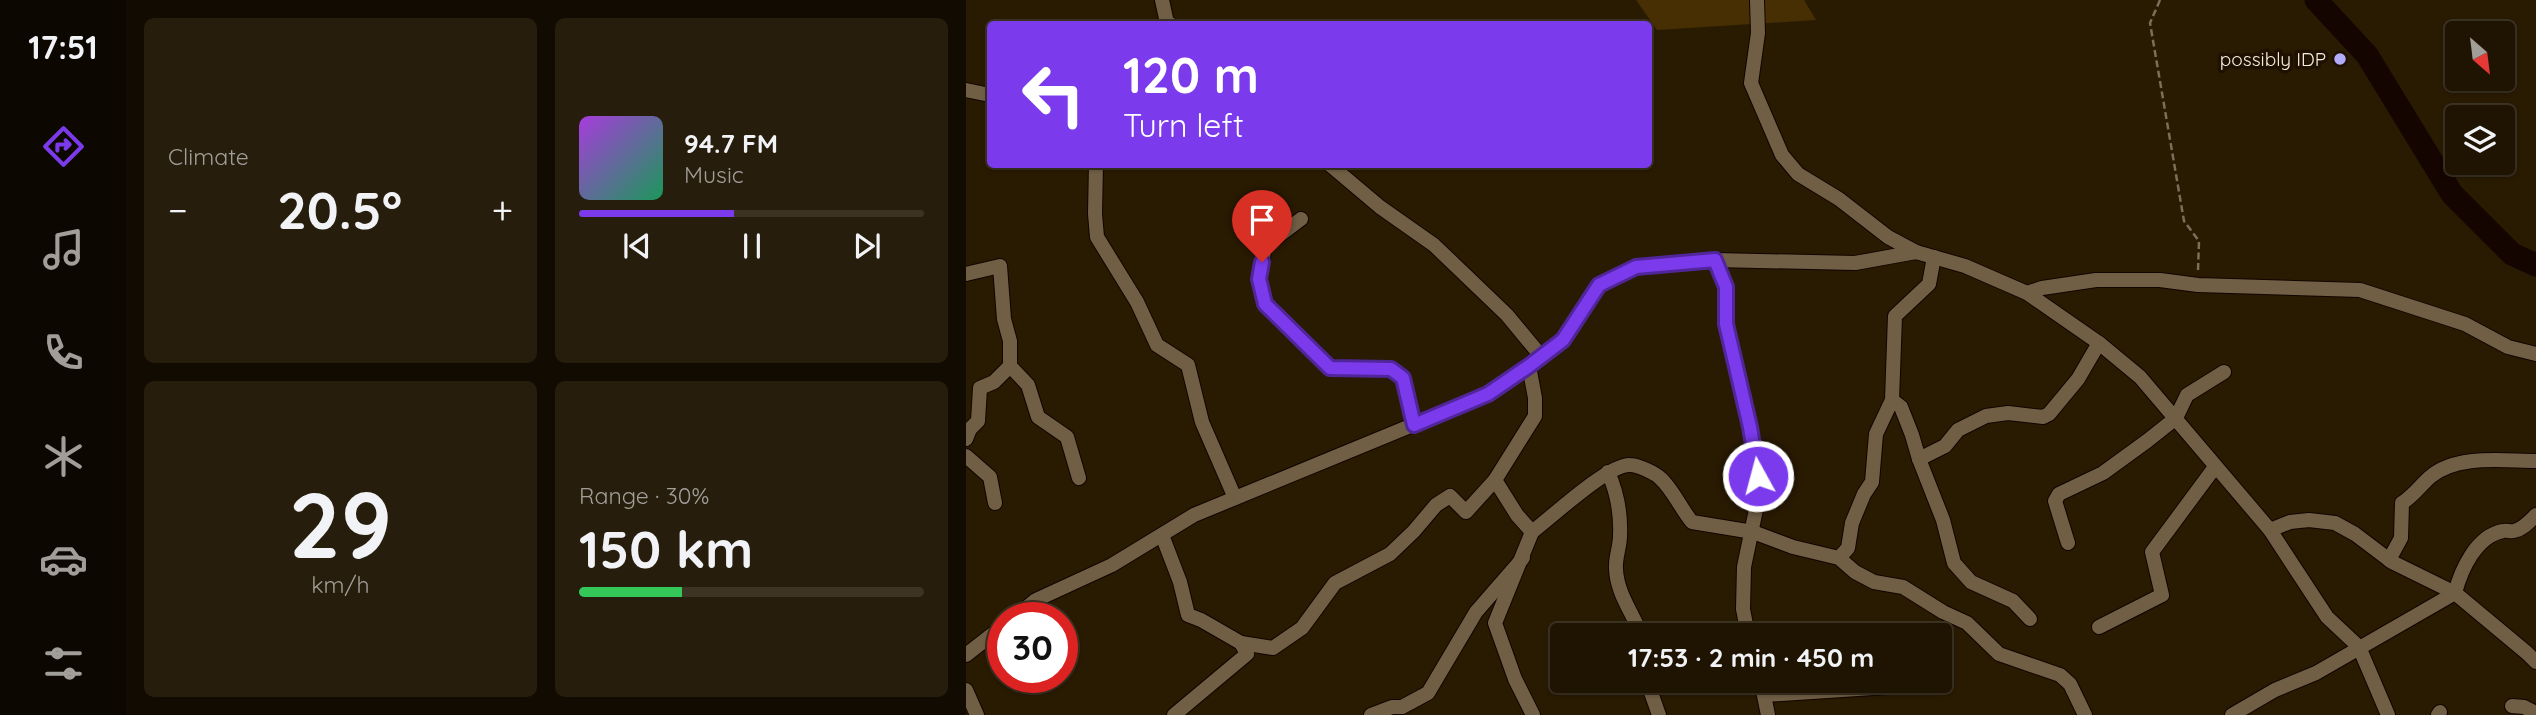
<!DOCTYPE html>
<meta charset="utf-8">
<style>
body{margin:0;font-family:Quicksand,sans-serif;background:#271d0c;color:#f1f3f6;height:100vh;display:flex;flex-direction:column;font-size:26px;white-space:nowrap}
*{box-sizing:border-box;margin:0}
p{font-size:23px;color:#a19e99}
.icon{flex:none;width:38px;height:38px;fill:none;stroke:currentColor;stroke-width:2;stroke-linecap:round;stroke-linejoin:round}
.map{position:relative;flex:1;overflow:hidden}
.side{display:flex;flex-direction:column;gap:18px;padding:18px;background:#110b01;width:840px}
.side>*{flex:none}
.hud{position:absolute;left:21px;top:21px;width:665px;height:147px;border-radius:7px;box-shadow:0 2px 5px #0004,0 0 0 2px #3c3324;background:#7c3aed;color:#fff;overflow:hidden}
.needle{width:46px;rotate:152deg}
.controls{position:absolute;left:1479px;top:21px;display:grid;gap:14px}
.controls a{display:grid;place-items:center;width:70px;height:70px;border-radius:7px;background:#1f1402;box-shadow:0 2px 5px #0004,0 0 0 2px #3c3324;font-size:35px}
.speed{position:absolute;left:21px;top:602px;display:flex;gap:14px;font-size:35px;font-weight:700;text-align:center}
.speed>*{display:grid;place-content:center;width:91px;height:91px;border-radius:50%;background:#1f1402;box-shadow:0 2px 5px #0004,0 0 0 2px #3c3324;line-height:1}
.speed .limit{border:10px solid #d22;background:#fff;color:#111}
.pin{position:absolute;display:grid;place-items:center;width:60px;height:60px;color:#fff;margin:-72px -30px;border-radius:50% 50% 50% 0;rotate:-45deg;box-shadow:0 0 7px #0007}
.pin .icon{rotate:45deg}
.me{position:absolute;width:77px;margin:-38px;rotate:353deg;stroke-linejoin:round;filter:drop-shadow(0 0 5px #0008)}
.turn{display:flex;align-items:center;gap:24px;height:147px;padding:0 21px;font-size:32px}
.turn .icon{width:91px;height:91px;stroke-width:2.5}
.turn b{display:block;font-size:49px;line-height:60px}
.big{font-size:52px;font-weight:700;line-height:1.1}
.side .tile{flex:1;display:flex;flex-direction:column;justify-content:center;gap:10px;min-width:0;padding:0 24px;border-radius:10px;background:#271d0c}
.side .dial{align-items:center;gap:0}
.dial b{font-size:91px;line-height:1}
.song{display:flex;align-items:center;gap:21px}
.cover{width:84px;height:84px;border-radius:10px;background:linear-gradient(135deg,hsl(280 70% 55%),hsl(150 70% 35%))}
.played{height:7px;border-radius:4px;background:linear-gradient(90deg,#7c3aed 45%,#3c3324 45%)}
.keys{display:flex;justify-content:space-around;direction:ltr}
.heat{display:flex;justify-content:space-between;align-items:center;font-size:38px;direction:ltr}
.charge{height:10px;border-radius:5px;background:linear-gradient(90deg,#34c759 30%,#3c3324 0)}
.side .tiles{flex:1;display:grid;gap:18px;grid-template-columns:repeat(2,1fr)}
.trip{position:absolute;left:584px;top:623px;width:402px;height:70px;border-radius:7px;background:#1f1402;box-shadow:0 2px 5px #0004,0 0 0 2px #3c3324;font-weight:700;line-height:70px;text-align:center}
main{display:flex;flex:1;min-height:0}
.dock{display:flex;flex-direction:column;width:126px;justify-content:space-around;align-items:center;background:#0c0801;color:#a19e99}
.dock .icon{width:49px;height:49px}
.dock .on{color:#7c3aed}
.dock b{font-size:32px;color:#f1f3f6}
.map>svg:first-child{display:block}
</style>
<main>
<nav class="dock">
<b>17:51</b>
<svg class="icon on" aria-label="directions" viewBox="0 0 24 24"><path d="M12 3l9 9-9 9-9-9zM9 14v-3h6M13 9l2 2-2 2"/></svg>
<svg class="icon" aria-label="music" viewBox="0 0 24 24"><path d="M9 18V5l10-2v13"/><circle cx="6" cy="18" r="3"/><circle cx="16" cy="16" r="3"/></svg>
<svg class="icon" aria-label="phone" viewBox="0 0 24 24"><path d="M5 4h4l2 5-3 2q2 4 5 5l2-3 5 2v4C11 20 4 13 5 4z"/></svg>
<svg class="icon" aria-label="climate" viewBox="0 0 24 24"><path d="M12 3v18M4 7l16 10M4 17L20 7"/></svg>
<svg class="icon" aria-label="car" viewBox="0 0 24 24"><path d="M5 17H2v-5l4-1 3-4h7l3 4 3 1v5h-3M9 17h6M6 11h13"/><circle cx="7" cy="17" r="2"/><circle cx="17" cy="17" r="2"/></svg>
<svg class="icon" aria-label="filters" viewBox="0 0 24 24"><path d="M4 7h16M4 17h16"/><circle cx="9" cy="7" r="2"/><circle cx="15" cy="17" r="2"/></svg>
</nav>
<section class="side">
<div class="tiles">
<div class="tile"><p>Climate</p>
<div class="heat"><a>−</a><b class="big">20.5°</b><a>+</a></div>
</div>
<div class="tile">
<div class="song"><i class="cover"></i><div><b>94.7 FM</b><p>Music</p></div></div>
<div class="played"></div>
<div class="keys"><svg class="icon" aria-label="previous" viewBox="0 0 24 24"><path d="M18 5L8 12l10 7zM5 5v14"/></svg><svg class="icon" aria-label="pause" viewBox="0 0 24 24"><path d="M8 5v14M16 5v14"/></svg><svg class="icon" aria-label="next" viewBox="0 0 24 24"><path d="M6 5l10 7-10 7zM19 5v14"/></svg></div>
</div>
<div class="tile dial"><b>29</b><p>km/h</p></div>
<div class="tile"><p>Range · 30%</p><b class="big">150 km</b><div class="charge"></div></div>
</div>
</section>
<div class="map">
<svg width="1570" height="715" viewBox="0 0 1570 715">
<rect width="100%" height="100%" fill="#291a02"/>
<polygon fill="#472f03" points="670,0 838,0 850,20 691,30"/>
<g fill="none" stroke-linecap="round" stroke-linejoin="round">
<polyline stroke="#140500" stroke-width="23" points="1350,0 1401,55 1486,194 1546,254 1570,265"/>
<defs>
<g id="street">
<polyline points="196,0 201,23 204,24"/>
<polyline points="791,0 792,33 785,83 816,155 832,174 873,199 922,237 950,252"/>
<polyline points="0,90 24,95"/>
<polyline points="130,164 129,214 131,237 171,302 191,345 222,365 236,422 269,498"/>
<polyline points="363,164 414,207 468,245 541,315 575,356"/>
<polyline points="335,219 299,246 293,280 299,304 364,368 426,369 437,378 448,425"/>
<polyline points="968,257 963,284 929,316 926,400 935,407 946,435 953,459 977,520 988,563 1005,582 1047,601 1064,619"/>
<polyline points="749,260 759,287 760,324 790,457 793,495 778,567 777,609 782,635"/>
<polyline points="0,274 34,266 38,319 44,341 44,366 62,385 72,417 101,437 113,478"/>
<polyline points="1061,293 1076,288 1130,280 1194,280 1232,285 1394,290 1499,324 1542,347 1570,354"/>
<polyline points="0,439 4,429 12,421 14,388 28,382 44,366"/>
<polyline points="0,456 24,477 29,503"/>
<polyline points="953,459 979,446 992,430 1020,416 1042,413 1077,417 1083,414 1112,379 1133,343"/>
<path d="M642,472C651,492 655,514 654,536C654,547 649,558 650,569C651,594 667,613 675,635"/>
<path d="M529,480L551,515L566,532C586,517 642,464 664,465C672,465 689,473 694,478C706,488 715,509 726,522L787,532L827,547L873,558L889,572L908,582L937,587L977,612L1001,623L1033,654L1094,675L1104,684L1119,715"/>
<polyline points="1304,530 1324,522 1343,520 1369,523 1389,534 1426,562 1489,593 1561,653 1570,662"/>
<polyline points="566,532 529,623 549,679 567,715"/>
<polyline points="196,535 214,582 222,615 235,620 275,643 307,648 336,628 369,583 424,554 448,531 470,505 484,496 500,512 529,480 569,416 569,398 563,366"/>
<polyline points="1102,543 1089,501 1093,494 1137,473 1181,441 1210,418 1221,395 1258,372"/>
<polyline points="873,558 882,548 886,523 898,494 906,482 910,434 926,400"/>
<path d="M1423,560L1435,538L1436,503C1447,496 1454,486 1464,477C1491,454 1537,461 1570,461"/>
<polyline points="48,618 70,600 146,565 228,515 522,394 597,340 633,285 670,267 749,260 889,263 950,252 999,266 1061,293 1133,343 1174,377 1304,530 1361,617 1393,647 1422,715"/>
<polyline points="1133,627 1196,595 1186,552 1249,467"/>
<polyline points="0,655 37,626"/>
<polyline points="681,681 693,715"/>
<polyline points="795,681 802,715"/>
<polyline points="0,690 11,715"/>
<polyline points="799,695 922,687"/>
<polyline points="1546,706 1558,707 1570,713"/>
<polyline points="208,715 281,654 275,643"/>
<polyline points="405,715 426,707 436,707 462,693 510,612 557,558"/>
<path d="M1266,715L1309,690L1350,673L1489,593C1495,570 1510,536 1537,531C1541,530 1544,532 1548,531C1557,529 1563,522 1570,515"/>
<polyline points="1472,715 1474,712"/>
</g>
</defs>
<use href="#street" stroke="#110500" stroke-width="16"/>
<polyline stroke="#7b6e5a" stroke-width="2.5" stroke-dasharray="7 3.5" stroke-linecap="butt" points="1194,0 1184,23 1218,221 1233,241 1232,271"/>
<use href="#street" stroke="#715f45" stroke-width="14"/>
</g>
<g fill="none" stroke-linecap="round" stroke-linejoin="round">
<defs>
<polyline id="route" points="296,262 293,279 299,304 364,368 425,369 437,378 448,425 522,394 563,366 597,340 633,285 670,267 749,260 760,287 760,324 784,427 792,476"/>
</defs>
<use href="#route" stroke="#51269a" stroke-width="18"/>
<use href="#route" stroke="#7c3aed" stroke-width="12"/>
</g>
<circle fill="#b1adfa" stroke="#1f1100" stroke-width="2.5" cx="1374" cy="59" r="7"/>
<g text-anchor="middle" stroke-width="7" stroke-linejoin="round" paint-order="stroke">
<g font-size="19" fill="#f7edde" stroke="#1f1100" text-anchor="end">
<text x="1360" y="66">possibly IDP</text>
</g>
</g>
</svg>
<div class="controls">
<a><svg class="needle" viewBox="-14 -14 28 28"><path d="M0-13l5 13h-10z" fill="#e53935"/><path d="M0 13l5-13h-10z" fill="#a19e99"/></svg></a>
<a><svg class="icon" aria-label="layers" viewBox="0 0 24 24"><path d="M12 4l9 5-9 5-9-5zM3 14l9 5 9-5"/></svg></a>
</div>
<div class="speed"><div class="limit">30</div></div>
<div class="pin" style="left:296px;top:262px;background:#d93025"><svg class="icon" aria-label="arrive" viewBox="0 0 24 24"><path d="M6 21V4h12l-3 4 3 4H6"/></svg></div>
<svg class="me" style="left:792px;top:476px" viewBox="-20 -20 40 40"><circle r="17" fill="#7c3aed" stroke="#fff" stroke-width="3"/><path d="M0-11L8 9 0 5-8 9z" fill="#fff"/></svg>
<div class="trip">17:53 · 2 min · 450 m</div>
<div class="hud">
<div class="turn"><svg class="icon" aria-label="left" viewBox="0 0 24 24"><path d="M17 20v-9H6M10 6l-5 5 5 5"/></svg><div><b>120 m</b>Turn left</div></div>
</div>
</div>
</main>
